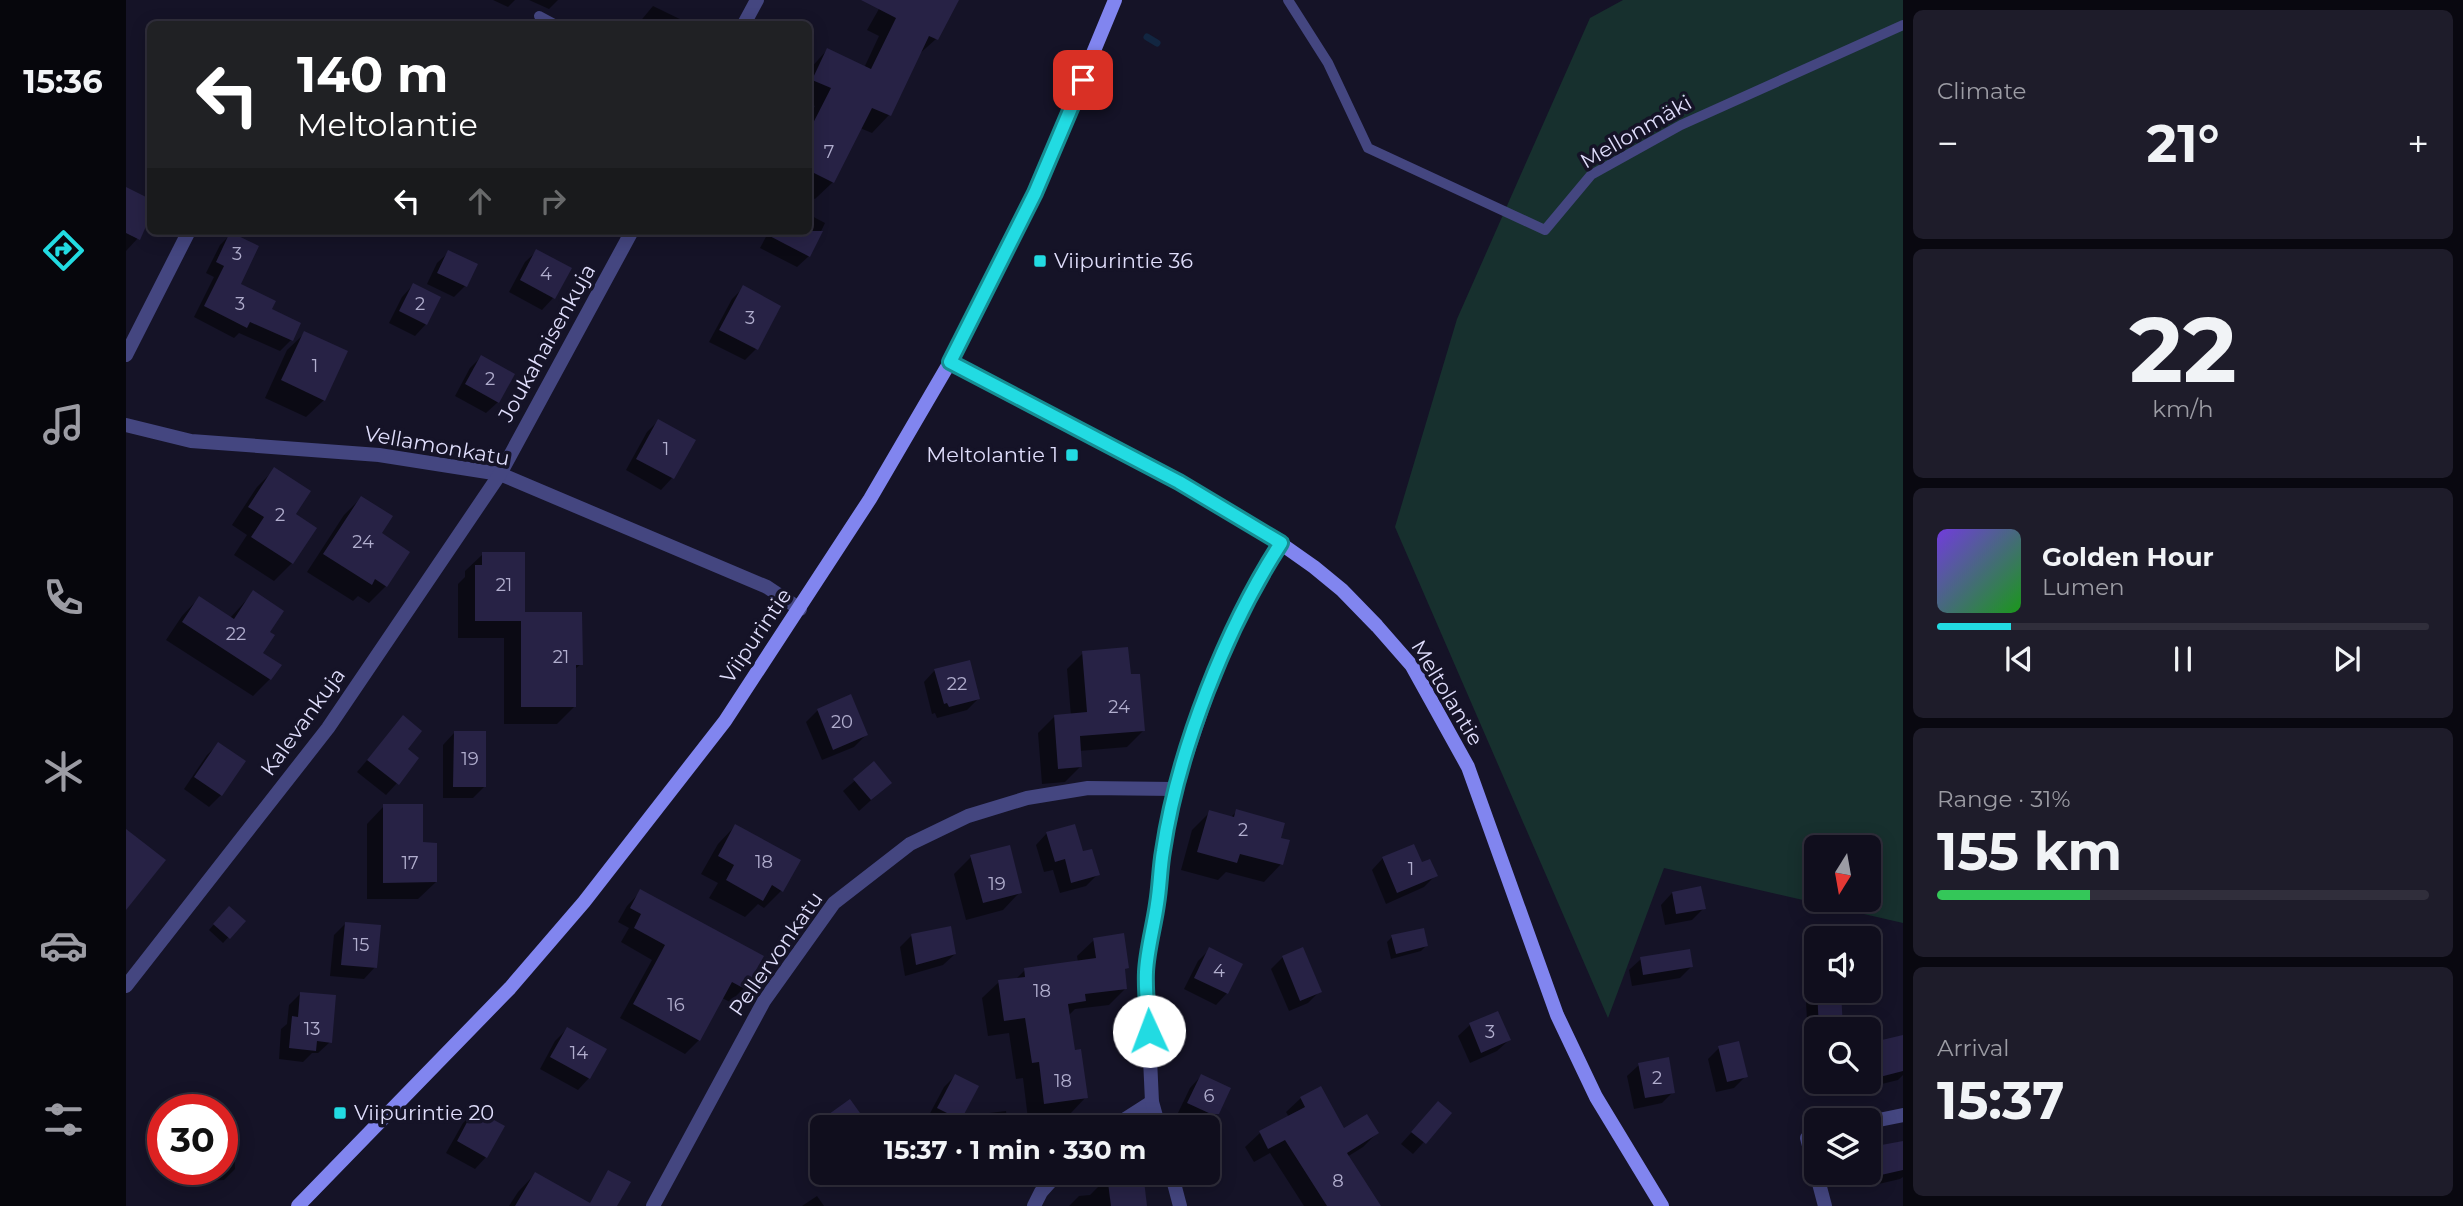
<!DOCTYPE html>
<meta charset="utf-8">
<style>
body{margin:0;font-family:Montserrat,sans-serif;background:#1e1c2a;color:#f1f3f6;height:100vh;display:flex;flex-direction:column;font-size:26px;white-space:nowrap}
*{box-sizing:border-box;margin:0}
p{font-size:23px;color:#9c9ca4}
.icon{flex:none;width:38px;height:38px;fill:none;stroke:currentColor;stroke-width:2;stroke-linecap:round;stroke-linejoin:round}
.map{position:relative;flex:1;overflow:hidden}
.panel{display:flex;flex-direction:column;gap:10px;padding:10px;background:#090810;width:560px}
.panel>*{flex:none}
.banner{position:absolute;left:21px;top:21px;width:665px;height:214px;border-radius:10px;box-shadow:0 4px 18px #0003,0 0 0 2px #302e3b;background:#202124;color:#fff;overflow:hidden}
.needle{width:46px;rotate:191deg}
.controls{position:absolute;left:1678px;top:835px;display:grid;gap:14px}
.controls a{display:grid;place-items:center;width:77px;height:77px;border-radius:10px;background:#100e1d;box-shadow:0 4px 18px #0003,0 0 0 2px #302e3b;font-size:35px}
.speed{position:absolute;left:21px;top:1094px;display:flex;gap:14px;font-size:35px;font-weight:700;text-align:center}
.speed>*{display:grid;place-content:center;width:91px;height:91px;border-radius:50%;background:#100e1d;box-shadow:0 4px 18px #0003,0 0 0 2px #302e3b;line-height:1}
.speed .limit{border:10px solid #d22;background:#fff;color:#111}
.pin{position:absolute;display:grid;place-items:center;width:60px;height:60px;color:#fff;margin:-30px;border-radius:14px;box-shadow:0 4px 10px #0006}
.me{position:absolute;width:77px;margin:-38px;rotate:358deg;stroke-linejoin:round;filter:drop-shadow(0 0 5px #0008)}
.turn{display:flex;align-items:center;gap:24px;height:147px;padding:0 35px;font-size:32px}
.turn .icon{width:91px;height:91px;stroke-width:2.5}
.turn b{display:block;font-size:49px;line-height:60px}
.lanes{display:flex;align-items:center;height:66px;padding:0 35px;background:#0003;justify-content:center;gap:35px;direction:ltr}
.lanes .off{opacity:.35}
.big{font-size:52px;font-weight:700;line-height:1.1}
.panel .tile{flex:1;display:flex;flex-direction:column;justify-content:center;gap:10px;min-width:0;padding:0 24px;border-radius:10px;background:#1e1c2a}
.panel .dial{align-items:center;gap:0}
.dial b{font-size:91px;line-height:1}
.song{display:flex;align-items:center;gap:21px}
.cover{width:84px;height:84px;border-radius:10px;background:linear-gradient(135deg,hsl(260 70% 55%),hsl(120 70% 35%))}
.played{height:7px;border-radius:4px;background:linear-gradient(90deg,#22dbe2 15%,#302e3b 15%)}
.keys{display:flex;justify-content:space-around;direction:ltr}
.heat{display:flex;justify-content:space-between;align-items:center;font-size:38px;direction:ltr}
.charge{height:10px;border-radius:5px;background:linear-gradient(90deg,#34c759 31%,#302e3b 0)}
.trip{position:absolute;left:684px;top:1115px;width:410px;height:70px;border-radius:10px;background:#100e1d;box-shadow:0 4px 18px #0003,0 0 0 2px #302e3b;font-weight:700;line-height:70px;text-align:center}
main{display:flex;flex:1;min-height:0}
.menu{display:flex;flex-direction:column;width:126px;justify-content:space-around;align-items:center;background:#06060c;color:#9c9ca4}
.menu .icon{width:49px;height:49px}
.menu .active{color:#22dbe2}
.menu b{font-size:32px;color:#f1f3f6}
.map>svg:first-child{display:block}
</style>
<main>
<nav class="menu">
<b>15:36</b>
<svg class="icon active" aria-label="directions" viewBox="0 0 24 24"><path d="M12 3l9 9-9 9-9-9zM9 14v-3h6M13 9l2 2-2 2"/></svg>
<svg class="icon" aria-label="music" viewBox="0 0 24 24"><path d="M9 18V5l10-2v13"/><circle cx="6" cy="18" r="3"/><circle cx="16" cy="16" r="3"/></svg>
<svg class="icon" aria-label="phone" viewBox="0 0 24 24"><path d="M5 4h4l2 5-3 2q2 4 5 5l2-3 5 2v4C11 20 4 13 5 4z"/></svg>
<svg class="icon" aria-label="climate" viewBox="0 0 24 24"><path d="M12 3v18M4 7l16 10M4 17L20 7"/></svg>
<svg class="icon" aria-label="car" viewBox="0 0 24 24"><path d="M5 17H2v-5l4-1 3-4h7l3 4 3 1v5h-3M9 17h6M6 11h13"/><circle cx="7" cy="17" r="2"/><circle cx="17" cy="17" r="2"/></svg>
<svg class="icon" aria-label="filters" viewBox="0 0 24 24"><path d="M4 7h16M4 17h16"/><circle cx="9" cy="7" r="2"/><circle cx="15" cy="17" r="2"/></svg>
</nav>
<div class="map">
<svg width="1777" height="1206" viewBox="0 0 1777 1206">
<rect width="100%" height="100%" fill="#151327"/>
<path fill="#17302e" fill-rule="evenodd" d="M1497,0H1777V923L1538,868L1482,1018L1269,527L1331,319L1464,18ZM1690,847H1743V900H1690Z"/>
<g fill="#0007">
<polygon points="367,0 389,0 382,7"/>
<polygon points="403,0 432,0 423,9"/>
<polygon points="758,0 831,0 810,39 791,56 763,115 746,133 734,128 707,182 689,199 682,196 682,118 689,106 682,103 682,71 701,50 738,68 753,36 741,30"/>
<polygon points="527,6 564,24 512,24"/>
<polygon points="0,189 24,201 24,213 12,238 0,251"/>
<polygon points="682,214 699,223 683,256 671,267 634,248 643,231 682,231"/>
<polygon points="105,234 112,284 143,310 165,340 154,351 113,333 108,338 68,317 88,277 80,273 94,245"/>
<polygon points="411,251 427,298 416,310 383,292 399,262"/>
<polygon points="323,252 339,286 328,297 301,284 311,263"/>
<polygon points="287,285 300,324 289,336 263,323 276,297"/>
<polygon points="617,288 630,349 619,360 583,342 606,299"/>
<polygon points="179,333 198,400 180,417 139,398 161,350"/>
<polygon points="355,357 372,402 360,413 329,396 344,368"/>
<polygon points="532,421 568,441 546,478 535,490 500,470 521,432"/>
<polygon points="149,469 167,515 188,529 166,563 148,581 108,555 121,535 106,525 131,487"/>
<polygon points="235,498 254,533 260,586 243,603 232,596 227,601 181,572 218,515"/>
<polygon points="357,554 398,614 455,664 448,670 449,706 431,724 378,724 378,638 332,638 332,584 339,577 339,571"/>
<polygon points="127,593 142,633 135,653 144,679 127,696 40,640 56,616 73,598 104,618"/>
<polygon points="957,653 1003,676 1017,731 1001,747 953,751 955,766 939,782 916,784 912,733 928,717 945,716 941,669"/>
<polygon points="809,670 852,699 841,710 811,718 809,713 806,714 798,682"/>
<polygon points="692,710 740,735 728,747 696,760 680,722"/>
<polygon points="277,718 279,750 271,783 260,795 231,772"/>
<polygon points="328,733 359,786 347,798 317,798 317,745"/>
<polygon points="93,744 118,761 95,795 83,807 58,789 81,755"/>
<polygon points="748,764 764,783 733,811 717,791"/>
<polygon points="258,806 295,844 310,882 292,899 241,899 241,824"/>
<polygon points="1111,811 1155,864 1138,882 1100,872 1092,880 1055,870 1066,830 1084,812 1104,818"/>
<polygon points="609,826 656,890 638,908 632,904 619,917 583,898 592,883 575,874 592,844"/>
<polygon points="921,833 956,853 972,874 960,886 934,893 927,870 918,872 910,845"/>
<polygon points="845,857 894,892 877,910 840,920 828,874"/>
<polygon points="1257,858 1309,876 1298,887 1260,904 1246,870"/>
<polygon points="515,891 618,988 604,1002 596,998 573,1040 559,1054 494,1018 526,960 495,942 503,928 492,922 501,906"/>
<polygon points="1546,893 1578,908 1566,920 1539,925 1535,905"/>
<polygon points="98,913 117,921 97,943 83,930"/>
<polygon points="219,924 249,967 238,979 204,976 208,935"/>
<polygon points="785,936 829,954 817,965 779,976 774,947"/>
<polygon points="1266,937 1300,946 1295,951 1265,959 1261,942"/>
<polygon points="968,940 1001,967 997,971 1000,988 983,1005 949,1009 942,1016 947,1052 960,1097 944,1114 902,1119 897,1078 890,1079 883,1033 862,1036 856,998 873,982 889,980 899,970 952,962 951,956"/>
<polygon points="1083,950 1101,993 1090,1005 1058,989 1072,961"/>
<polygon points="1157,957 1194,991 1182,1003 1163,1011 1145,969"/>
<polygon points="1515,959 1565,967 1554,978 1506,986 1503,970"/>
<polygon points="1691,990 1715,1029 1690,1029 1690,1041 1682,1041 1680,1001"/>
<polygon points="174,994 204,1042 192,1053 186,1053 177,1062 153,1059 155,1029 161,1024 163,1005"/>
<polygon points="1371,1013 1383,1040 1371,1051 1344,1063 1332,1036 1344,1025"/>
<polygon points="441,1029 463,1078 452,1090 414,1069 429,1041"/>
<polygon points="1777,1042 1777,1075 1772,1080 1735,1089 1733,1082 1743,1082 1743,1045"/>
<polygon points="1593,1048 1620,1076 1608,1088 1590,1092 1582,1059"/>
<polygon points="1513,1065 1547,1092 1536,1103 1508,1109 1501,1076"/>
<polygon points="829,1076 834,1119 826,1127 816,1127 801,1119 818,1087"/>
<polygon points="1075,1076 1091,1113 1080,1125 1073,1125 1051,1115 1064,1088"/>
<polygon points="1175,1098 1217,1131 1251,1133 1237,1147 1221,1157 1243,1206 1178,1206 1144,1153 1128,1162 1119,1147 1134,1133 1163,1117 1160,1112"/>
<polygon points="349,1111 360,1157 349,1169 320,1153 337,1123"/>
<polygon points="880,1111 882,1127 836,1127 847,1115"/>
<polygon points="1324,1113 1287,1154 1275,1144 1301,1115"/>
<polygon points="694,1123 741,1127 696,1127 696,1154 683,1134"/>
<polygon points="96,1129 107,1129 109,1169 98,1180 57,1183 56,1169 96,1169"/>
<polygon points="1777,1143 1777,1177 1774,1179 1744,1186 1742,1172 1743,1155 1750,1148"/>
<polygon points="842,1172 880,1172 876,1176 843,1180"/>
<polygon points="409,1174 465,1206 383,1206 392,1192"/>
<polygon points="982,1177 1020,1206 943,1206 953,1196 964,1195"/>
<polygon points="691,1196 698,1206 676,1206"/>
</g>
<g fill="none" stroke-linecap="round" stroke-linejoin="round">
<polyline stroke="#122641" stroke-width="7" points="1021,37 1031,43"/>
</g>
<g fill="#272245">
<polygon points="735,0 833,0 812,40 803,36 765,116 746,108 708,183 682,170 682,133 705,88 686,80 701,48 745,69 770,18"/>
<polygon points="0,187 24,199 24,217 14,240 0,233"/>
<polygon points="634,231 697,231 684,257"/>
<polygon points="104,232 133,246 115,284 150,301 146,309 175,323 167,341 124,322 121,328 78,306 98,266 90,262"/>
<polygon points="410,249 446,268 429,299 394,280"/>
<polygon points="322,250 352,264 341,287 311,273"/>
<polygon points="287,283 315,297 301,325 273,311"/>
<polygon points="617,285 655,306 632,350 593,330"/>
<polygon points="178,331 222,351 199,401 155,380"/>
<polygon points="355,355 389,374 373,403 339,384"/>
<polygon points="532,419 570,440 548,479 510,459"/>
<polygon points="148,467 185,491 170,514 191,528 167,564 125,537 138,517 122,507"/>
<polygon points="235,496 267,516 256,533 284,552 261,587 249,579 246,585 197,554"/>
<polygon points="356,552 399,552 399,612 456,612 457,665 450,665 450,707 395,707 395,621 349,621 349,565 356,565"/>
<polygon points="127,590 158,611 144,632 149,635 137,653 156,665 145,680 56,622 73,596 108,619"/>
<polygon points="1002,647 1005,674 1014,674 1019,731 954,736 956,767 932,769 928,715 961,712 956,651"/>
<polygon points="844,660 854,699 823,707 821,703 818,704 808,669"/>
<polygon points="725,694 742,735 707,750 691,709"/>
<polygon points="277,715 296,731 282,749 293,758 273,785 241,760"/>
<polygon points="328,731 360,731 360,787 327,787"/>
<polygon points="92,742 120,761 96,796 68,777"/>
<polygon points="748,761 766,783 745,800 727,779"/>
<polygon points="257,804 297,804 297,842 311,843 311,882 257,883"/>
<polygon points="1110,809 1159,823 1155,838 1164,840 1157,865 1114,854 1111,863 1071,852 1083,810 1108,817"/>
<polygon points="609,824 675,860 657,892 646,885 637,901 600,880 608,865 592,856"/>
<polygon points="949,824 957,851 966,849 974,875 945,883 939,859 929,862 920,832"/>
<polygon points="0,829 40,860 0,910"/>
<polygon points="1288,844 1296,862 1304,859 1312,876 1271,893 1256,857"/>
<polygon points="884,845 896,893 857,903 844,855"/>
<polygon points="1575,886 1580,909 1550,914 1546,892"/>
<polygon points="514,889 638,956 619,989 606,982 574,1041 507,1004 539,945 508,928 515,914 504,908"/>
<polygon points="103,906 120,921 104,939 87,924"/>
<polygon points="219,922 255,925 251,968 215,965"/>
<polygon points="825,926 830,954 790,965 785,934"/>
<polygon points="1298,928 1302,946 1270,954 1265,935"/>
<polygon points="998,933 1003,968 999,969 1001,989 959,994 960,1001 942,1004 949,1050 955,1049 962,1098 918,1104 913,1062 906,1063 899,1018 878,1021 872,980 899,977 898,968 970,958 967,938"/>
<polygon points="1083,947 1117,964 1102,994 1068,978"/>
<polygon points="1177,947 1196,992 1174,1001 1156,956"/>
<polygon points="1564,949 1567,967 1517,975 1514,957"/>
<polygon points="1691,990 1715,990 1717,1029 1693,1029"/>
<polygon points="174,992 210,995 206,1043 191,1041 190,1051 163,1048 166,1016 172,1017"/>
<polygon points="1372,1011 1385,1040 1355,1053 1343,1023"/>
<polygon points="441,1027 481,1049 464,1079 424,1057"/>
<polygon points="1777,1035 1777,1071 1746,1079 1743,1067 1743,1043"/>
<polygon points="1613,1041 1622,1077 1601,1082 1592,1046"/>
<polygon points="1543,1057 1549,1093 1519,1098 1512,1063"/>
<polygon points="829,1074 853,1086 835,1120 811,1108"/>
<polygon points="1075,1074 1105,1088 1093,1114 1085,1114 1061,1103"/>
<polygon points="1195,1086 1218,1128 1241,1114 1253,1133 1221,1153 1255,1206 1201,1206 1159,1140 1142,1149 1133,1131 1179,1107 1174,1097"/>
<polygon points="724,1099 744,1127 685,1127"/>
<polygon points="1312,1101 1326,1113 1300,1144 1285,1132"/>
<polygon points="348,1109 379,1126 361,1158 331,1141"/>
<polygon points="1777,1141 1777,1170 1755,1175 1750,1146"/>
<polygon points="482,1170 505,1182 491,1206 389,1206 409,1172 464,1203"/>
<polygon points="1000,1172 1017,1172 1021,1206 985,1206 981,1175"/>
</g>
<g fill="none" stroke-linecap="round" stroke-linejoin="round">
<g stroke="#444680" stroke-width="10">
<polyline points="1162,0 1202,63 1242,148 1419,230 1465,175 1555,125 1777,25"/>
<polyline points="413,16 428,24"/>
</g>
<g stroke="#444680" stroke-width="14">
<polyline points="618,24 631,0"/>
<polyline points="0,355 63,231"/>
<polyline points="0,425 65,441 253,455 374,474 641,587 674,609"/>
<polyline points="0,986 202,728 374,474 506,231"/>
<polyline points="1743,1122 1777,1115"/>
<polyline points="987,1127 1026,1102"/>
<polyline points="1033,1127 1026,1102 1020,972 1032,903 1037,850 1049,789 1086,680 1114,614 1135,573 1155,543"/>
<polyline points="1690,1135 1681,1138 1699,1206"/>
<polyline points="1045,1172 1054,1206"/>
<polyline points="527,1206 638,1001 708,903 784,844 842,816 901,798 962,788 1049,789"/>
<polyline points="908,1206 915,1192 933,1172"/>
</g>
<g stroke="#8185ef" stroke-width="14">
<polyline points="824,362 1053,482 1134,529 1188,567 1216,590 1251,626 1286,666 1342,767 1431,1015 1470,1097 1536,1206"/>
<polyline points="172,1206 384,988 458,902 599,721 744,499 824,362 909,193 989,0"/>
</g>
</g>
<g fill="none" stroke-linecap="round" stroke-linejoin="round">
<defs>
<path id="route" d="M957,80L909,193L824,362L1053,482L1155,543C1100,628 1052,750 1037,851C1034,868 1034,886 1031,904C1028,926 1021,950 1020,972C1019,992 1022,1012 1023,1031"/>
</defs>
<use href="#route" stroke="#168e93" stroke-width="18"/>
<use href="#route" stroke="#22dbe2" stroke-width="12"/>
</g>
<g fill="#22dbe2" stroke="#151327" stroke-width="2.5">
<rect x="907" y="254" width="14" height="14" rx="3.5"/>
<rect x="939" y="448" width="14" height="14" rx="3.5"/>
<rect x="207" y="1106" width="14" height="14" rx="3.5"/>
</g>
<g text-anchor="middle" stroke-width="7" stroke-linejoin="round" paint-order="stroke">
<g font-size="18" fill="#b1aece">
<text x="703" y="158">7</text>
<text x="111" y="260">3</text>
<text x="420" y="280">4</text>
<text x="114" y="310">3</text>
<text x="294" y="310">2</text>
<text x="624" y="324">3</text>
<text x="189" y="372">1</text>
<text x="364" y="385">2</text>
<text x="540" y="455">1</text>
<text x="154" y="521">2</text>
<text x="237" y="548">24</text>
<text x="378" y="591">21</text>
<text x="110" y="640">22</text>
<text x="435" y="663">21</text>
<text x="831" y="690">22</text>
<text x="993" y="713">24</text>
<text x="716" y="728">20</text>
<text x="344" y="765">19</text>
<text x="1117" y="836">2</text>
<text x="638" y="868">18</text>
<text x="284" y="869">17</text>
<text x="1285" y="875">1</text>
<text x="871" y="890">19</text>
<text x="235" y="951">15</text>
<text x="1093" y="977">4</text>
<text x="916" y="997">18</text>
<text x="550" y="1011">16</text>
<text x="186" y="1035">13</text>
<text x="1364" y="1038">3</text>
<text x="453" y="1059">14</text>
<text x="1531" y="1084">2</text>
<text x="937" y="1087">18</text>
<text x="1083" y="1102">6</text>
<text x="1212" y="1187">8</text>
</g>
<g font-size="21" fill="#dfddfb" stroke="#151327">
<text transform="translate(1510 132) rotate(-30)" y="7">Mellonmäki</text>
<text transform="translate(421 343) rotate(-61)" y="7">Joukahaisenkuja</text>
<text transform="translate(311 446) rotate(10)" y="7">Vellamonkatu</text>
<text transform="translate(630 636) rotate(-56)" y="7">Viipurintie</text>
<text transform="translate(1321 693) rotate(59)" y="7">Meltolantie</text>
<text transform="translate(177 722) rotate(-54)" y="7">Kalevankuja</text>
<text transform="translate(650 954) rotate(-55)" y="7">Pellervonkatu</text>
</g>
<g font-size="21" fill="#dfddfb" stroke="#151327" text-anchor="start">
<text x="928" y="268">Viipurintie 36</text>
<text x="932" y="462" text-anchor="end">Meltolantie 1</text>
<text x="228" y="1120">Viipurintie 20</text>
</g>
</g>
</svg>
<div class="controls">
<a><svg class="needle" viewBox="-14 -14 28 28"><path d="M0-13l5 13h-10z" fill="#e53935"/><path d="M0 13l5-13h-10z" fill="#9c9ca4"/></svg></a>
<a><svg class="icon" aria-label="sound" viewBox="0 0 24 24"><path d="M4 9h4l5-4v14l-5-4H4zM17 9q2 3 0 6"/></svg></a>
<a><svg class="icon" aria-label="search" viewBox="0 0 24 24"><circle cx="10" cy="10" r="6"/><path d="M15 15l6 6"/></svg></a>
<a><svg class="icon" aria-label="layers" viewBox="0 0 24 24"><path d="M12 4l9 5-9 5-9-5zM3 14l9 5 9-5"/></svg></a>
</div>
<div class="speed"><div class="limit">30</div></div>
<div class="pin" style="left:957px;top:80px;background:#d93025"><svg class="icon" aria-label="arrive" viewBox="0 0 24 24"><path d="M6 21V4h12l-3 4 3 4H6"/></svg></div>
<svg class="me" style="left:1023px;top:1031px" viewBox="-20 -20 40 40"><circle r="19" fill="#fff"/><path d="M0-13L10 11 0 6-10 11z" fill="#22dbe2"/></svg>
<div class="trip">15:37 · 1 min · 330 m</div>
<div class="banner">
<div class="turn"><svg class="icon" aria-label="left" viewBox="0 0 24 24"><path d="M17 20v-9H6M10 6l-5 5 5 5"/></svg><div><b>140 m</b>Meltolantie</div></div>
<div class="lanes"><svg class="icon" aria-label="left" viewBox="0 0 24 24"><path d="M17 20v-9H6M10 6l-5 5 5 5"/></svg><svg class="icon off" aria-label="ahead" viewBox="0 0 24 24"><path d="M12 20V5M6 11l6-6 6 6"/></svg><svg class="icon off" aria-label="right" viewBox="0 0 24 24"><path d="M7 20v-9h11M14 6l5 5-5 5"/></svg></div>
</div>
</div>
<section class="panel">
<div class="tile"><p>Climate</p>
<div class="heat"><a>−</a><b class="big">21°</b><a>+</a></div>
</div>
<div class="tile dial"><b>22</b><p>km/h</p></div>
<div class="tile">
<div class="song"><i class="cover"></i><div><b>Golden Hour</b><p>Lumen</p></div></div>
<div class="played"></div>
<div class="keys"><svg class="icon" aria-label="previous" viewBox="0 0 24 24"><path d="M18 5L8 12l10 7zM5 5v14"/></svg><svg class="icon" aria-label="pause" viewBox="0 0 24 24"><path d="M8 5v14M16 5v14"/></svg><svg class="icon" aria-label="next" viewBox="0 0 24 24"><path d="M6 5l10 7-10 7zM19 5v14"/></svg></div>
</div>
<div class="tile"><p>Range · 31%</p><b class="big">155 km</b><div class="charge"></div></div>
<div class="tile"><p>Arrival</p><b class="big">15:37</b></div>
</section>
</main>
